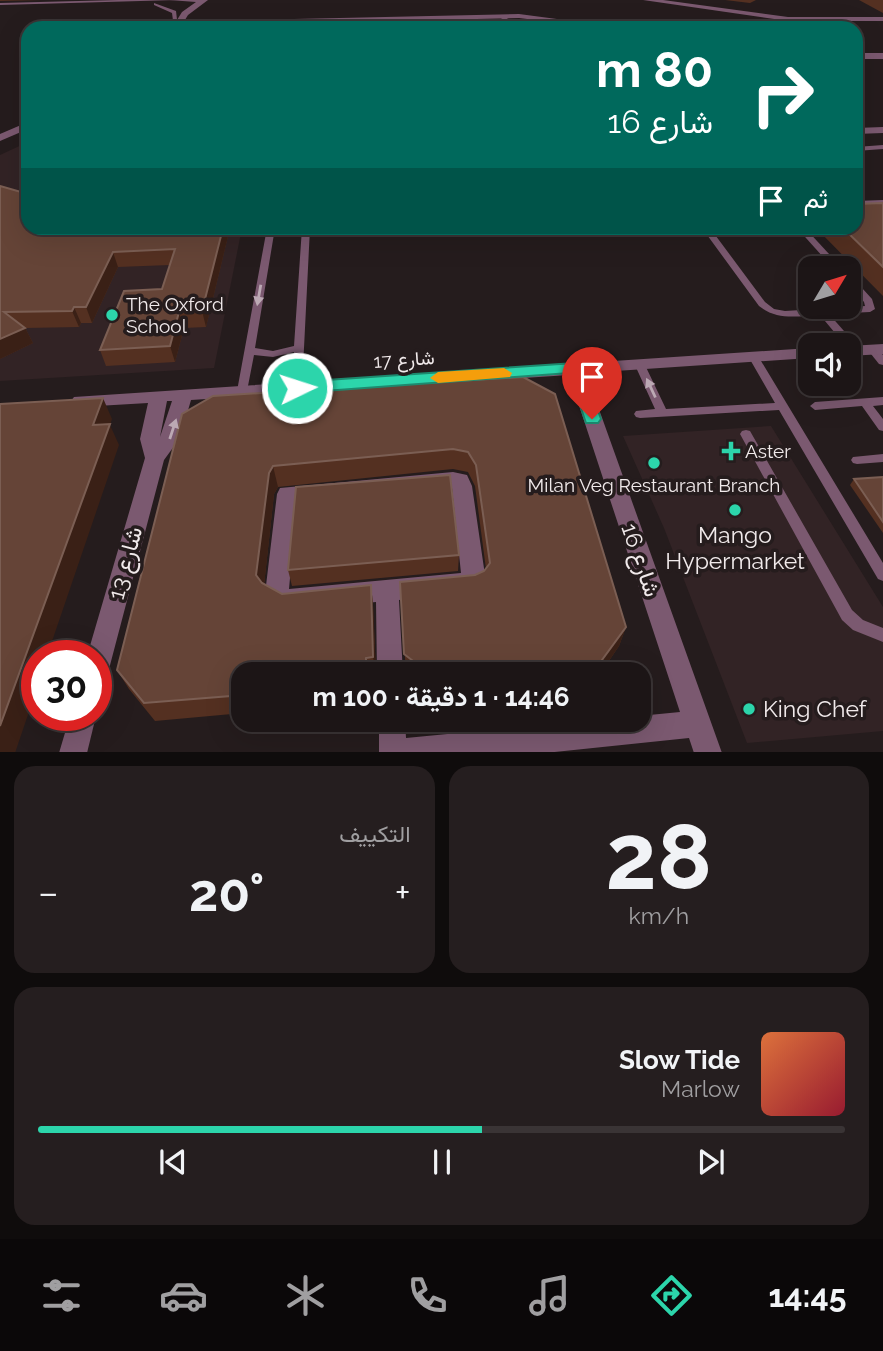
<!DOCTYPE html>
<html lang="ar">
<meta charset="utf-8">
<style>
body{margin:0;font-family:Raleway,Vazirmatn,sans-serif;background:#251e1f;color:#f1f3f6;direction:rtl;height:100vh;display:flex;flex-direction:column;font-size:26px;white-space:nowrap}
*{box-sizing:border-box;margin:0}
p{font-size:23px;color:#a09fa1}
.icon{flex:none;width:38px;height:38px;fill:none;stroke:currentColor;stroke-width:2;stroke-linecap:round;stroke-linejoin:round}
.map{position:relative;height:752px;overflow:hidden;direction:ltr}
.side{display:flex;flex-direction:column;gap:14px;padding:14px;background:#0f0c0c;flex:1}
.side>*{flex:none}
.hud{position:absolute;left:21px;top:21px;width:842px;height:214px;border-radius:21px;box-shadow:0 7px 28px #0002,0 0 0 2px #3a3435;direction:rtl;background:#00695c;color:#fff;overflow:hidden}
.needle{width:46px;rotate:52deg}
.tools{position:absolute;left:798px;top:256px;display:grid;gap:14px}
.tools a{display:grid;place-items:center;width:63px;height:63px;border-radius:14px;background:#1c1516;box-shadow:0 7px 28px #0002,0 0 0 2px #3a3435;font-size:35px}
.speed{position:absolute;left:21px;top:640px;display:flex;gap:14px;font-size:35px;font-weight:700;text-align:center}
.speed>*{display:grid;place-content:center;width:91px;height:91px;border-radius:50%;background:#1c1516;box-shadow:0 7px 28px #0002,0 0 0 2px #3a3435;line-height:1}
.speed .limit{border:10px solid #d22;background:#fff;color:#111}
.pin{position:absolute;display:grid;place-items:center;width:60px;height:60px;color:#fff;margin:-72px -30px;border-radius:50% 50% 50% 0;rotate:-45deg;box-shadow:0 0 7px #0007}
.pin .icon{rotate:45deg}
.me{position:absolute;width:77px;margin:-38px;rotate:86deg;stroke-linejoin:round;filter:drop-shadow(0 0 5px #0008)}
.turn{display:flex;align-items:center;gap:24px;height:147px;padding:0 35px;font-size:32px}
.turn .icon{width:91px;height:91px;stroke-width:2.5}
.turn b{display:block;font-size:49px;line-height:60px}
.then{display:flex;align-items:center;height:66px;padding:0 35px;background:#0003;gap:14px;font-size:26px}
.big{font-size:52px;font-weight:700;line-height:1.1}
.side .widget{flex:1;display:flex;flex-direction:column;justify-content:center;gap:10px;min-width:0;padding:0 24px;border-radius:21px;background:#251e1f}
.side .dial{align-items:center;gap:0}
.dial b{font-size:91px;line-height:1}
.song{display:flex;align-items:center;gap:21px}
.cover{width:84px;height:84px;border-radius:10px;background:linear-gradient(135deg,hsl(20 70% 55%),hsl(350 70% 35%))}
.played{height:7px;border-radius:4px;background:linear-gradient(90deg,#2cd5ab 55%,#3a3435 55%)}
.keys{display:flex;justify-content:space-around;direction:ltr}
.heat{display:flex;justify-content:space-between;align-items:center;font-size:38px;direction:ltr}
.side .tiles{flex:1;display:grid;gap:14px;grid-template-columns:1fr 1fr}
.widget:last-child{grid-column:span 2}
.trip{position:absolute;left:231px;top:662px;width:420px;height:70px;border-radius:21px;background:#1c1516;box-shadow:0 7px 28px #0002,0 0 0 2px #3a3435;font-weight:700;line-height:70px;text-align:center;direction:rtl}
.tabs{display:flex;height:112px;justify-content:space-around;align-items:center;background:#0b0809;color:#a09fa1}
.tabs .icon{width:49px;height:49px}
.tabs .selected{color:#2cd5ab}
.tabs b{font-size:32px;color:#f1f3f6}
.map>svg:first-child{display:block}
</style>
<div class="map">
<svg width="883" height="753" viewBox="0 0 883 753">
<rect width="100%" height="100%" fill="#251c1d"/>
<g fill="#322325">
<polygon points="28,142 28,228 242,228 214,368 0,381 0,155"/>
<polygon points="771,426 883,607 883,731 747,743 664,528 623,436"/>
</g>
<g fill="none" stroke-linecap="round" stroke-linejoin="round">
<g fill="#7b5970" fill-rule="evenodd">
<polygon points="118,0 176,0 0,5 0,3"/>
<polygon points="154,3 176,11 178,28 174,28 172,13 154,5"/>
<polygon points="499,15 503,15 512,22 570,28 511,24 499,17"/>
<polygon points="883,145 883,149 856,151 856,147"/>
<polygon points="27,161 28,165 25,164 25,162"/>
<polygon points="883,200 883,204 856,205 856,201"/>
<polygon points="267,228 275,228 255,348 273,351 294,346 302,228 310,228 302,388 297,392 292,388 294,352 273,357 254,355 247,391 242,395 237,391"/>
<path d="M702,228H710L765,302L774,309L785,311L865,306L864,302L849,284V276L852,277L872,299L875,309L870,312L829,314L859,348L860,350L859,352H851L849,349V345H845L820,315C797,316 778,321 759,306Z"/>
<polygon points="797,228 805,228 842,268 833,268"/>
<polygon points="872,346 876,347 883,355 883,365 879,364 867,349"/>
<polygon points="753,353 758,356 883,563 883,581 878,579 779,410 640,418 636,417 634,414 636,411 655,409 634,363 639,360 644,363 666,409 775,403 748,356"/>
<polygon points="883,397 883,405 873,406 883,419 883,431 879,430 862,406 815,410 810,406 815,402"/>
<polygon points="746,430 750,431 852,610 863,620 883,628 883,642 853,630 842,620 740,434 742,431"/>
<polygon points="883,454 883,462 857,464 853,463 851,460 853,457"/>
</g>
<g fill="#7b5970" fill-rule="evenodd">
<polygon points="169,0 208,0 188,15 180,28 172,28 182,12 196,2"/>
<polygon points="643,0 663,0 788,17 883,17 883,21 788,21"/>
<polygon points="519,14 625,28 601,28 519,18 295,23 282,28 270,28 294,19"/>
<rect x="856" y="53" width="27" height="6"/>
<polygon points="28,122 28,129 0,141 0,134"/>
<polygon points="883,127 883,133 856,134 856,128"/>
<polygon points="883,344 883,354 849,356 849,346"/>
<path d="M810,348V358L586,373L722,753H694L689,738L545,753H379V719H405L406,738L605,719H639V716L680,712L569,375L191,400L180,438L164,460L109,669L105,678L96,681V656H87L145,458L140,439L148,403L80,407L74,405L71,401L74,397ZM167,401H172L160,437Z"/>
<path d="M453,472L467,475L472,486L486,582L482,589L474,592L399,600L403,674H377L376,602L287,611L269,601L265,594L277,494L280,488ZM452,488L461,573L289,589L297,501Z"/>
<polygon points="70,716 96,716 87,753 59,753"/>
</g>
</g>
<g fill="#543021">
<polygon points="0,0 43,0 0,1"/>
<polygon points="725,0 756,0 750,3"/>
<polygon points="859,0 883,0 883,13"/>
<polygon points="0,186 28,194 230,228 206,327 184,328 175,362 106,366 100,350 162,289 170,265 118,267 92,323 81,323 79,327 25,328 33,343 0,359"/>
<polygon points="883,203 883,296 816,228 856,228"/>
<polygon points="523,377 626,627 619,646 600,674 406,673 400,582 475,575 484,571 486,569 475,486 468,472 453,469 278,487 274,494 264,585 282,594 371,585 373,605 376,674 243,674 243,713 155,721 129,689 117,670 182,414"/>
<polygon points="883,477 883,533 850,485 854,479"/>
<polygon points="459,555 458,571 292,586 288,570"/>
</g>
<g fill="#3a2016">
<polygon points="223,228 230,228 206,327 202,311"/>
<polygon points="113,252 118,267 92,323 86,307"/>
<polygon points="74,307 81,323 79,327 72,311"/>
<polygon points="179,312 184,328 175,362 170,346"/>
<polygon points="25,328 33,343 0,359 0,339"/>
<polygon points="103,398 112,419 110,425 119,445 47,656 37,656 37,688 15,753 0,753 0,726 93,425"/>
<polygon points="273,466 278,487 274,494 263,595 256,575 269,473"/>
<polygon points="371,585 373,605 376,674 373,657"/>
<polygon points="626,627 619,646 600,674 596,674 599,664"/>
</g>
<g fill="#654437" stroke="#7b5e53" stroke-width="2">
<polygon points="0,186 28,194 28,228 223,228 202,311 179,312 170,346 100,350 124,291 162,289 175,249 113,252 86,307 74,307 72,311 4,312 25,328 0,339"/>
<polygon points="883,203 883,267 843,228 856,228 856,204"/>
<polygon points="523,377 555,394 626,627 599,664 487,674 430,674 404,654 400,582 475,575 484,571 490,563 476,465 468,452 453,449 273,466 269,473 256,575 262,583 282,594 371,585 373,657 366,658 366,672 353,674 243,674 243,695 144,703 117,670 182,414 213,396"/>
<polygon points="103,398 93,425 110,424 0,726 0,404"/>
<polygon points="450,475 459,555 288,570 296,487"/>
<polygon points="883,477 883,522 854,479"/>
</g>
<defs><path id="oneway-solid" d="M-6-.8H1V-3.2L6.5 0L1 3.2V.8H-6Z" transform="scale(1.75)"/></defs>
<g fill="#bca9b4">
<use href="#oneway-solid" transform="translate(259 295) rotate(100)"/>
<use href="#oneway-solid" transform="translate(651 388) rotate(-115)"/>
<use href="#oneway-solid" transform="translate(173 429) rotate(-72)"/>
</g>
<polygon fill="#2cd5ab" stroke="#1d8a6f" stroke-width="2" points="575,363 583,368 601,419 598,423 586,423 569,373 297,393 289,388 297,382"/>
<polygon fill="#f59e0b" points="504,368 512,373 510,377 438,383 430,378 438,372"/>
<g fill="#2cd5ab" stroke="#251c1d" stroke-width="2.5">
<circle cx="112" cy="315" r="7"/>
<path d="M727.5 440.5h7v7h7v7h-7v7h-7v-7h-7v-7h7z"/>
<circle cx="654" cy="463" r="7"/>
<circle cx="735" cy="510" r="7"/>
<circle cx="749" cy="709" r="7"/>
</g>
<g text-anchor="middle" stroke-width="7" stroke-linejoin="round" paint-order="stroke">
<g font-size="19" fill="#f1eaeb" stroke="#251c1d" text-anchor="start">
<text x="126" y="311">The Oxford<tspan x="126" dy="22">School</tspan></text>
<text x="745" y="458">Aster</text>
<text x="654" y="492" text-anchor="middle">Milan Veg Restaurant Branch</text>
</g>
<g font-size="19" fill="#f1eaeb" stroke="#251c1d">
<text transform="translate(404 359) rotate(-4)" y="7">شارع 17</text>
</g>
<g font-size="23" fill="#f1eaeb" stroke="#251c1d">
<text x="735" y="543">Mango<tspan x="735" dy="26">Hypermarket</tspan></text>
<text x="763" y="717" text-anchor="start">King Chef</text>
</g>
<g font-size="23" fill="#f1eaeb" stroke="#251c1d">
<text transform="translate(641 560) rotate(71)" y="8">شارع 16</text>
<text transform="translate(125 563) rotate(-75)" y="8">شارع 13</text>
</g>
</g>
</svg>
<div class="tools">
<a><svg class="needle" viewBox="-14 -14 28 28"><path d="M0-13l5 13h-10z" fill="#e53935"/><path d="M0 13l5-13h-10z" fill="#a09fa1"/></svg></a>
<a><svg class="icon" aria-label="sound" viewBox="0 0 24 24"><path d="M4 9h4l5-4v14l-5-4H4zM17 9q2 3 0 6"/></svg></a>
</div>
<div class="speed"><div class="limit">30</div></div>
<div class="pin" style="left:592px;top:419px;background:#d93025"><svg class="icon" aria-label="arrive" viewBox="0 0 24 24"><path d="M6 21V4h12l-3 4 3 4H6"/></svg></div>
<svg class="me" style="left:297px;top:388px" viewBox="-20 -20 40 40"><circle r="17" fill="#2cd5ab" stroke="#fff" stroke-width="3"/><path d="M0-11L8 9 0 5-8 9z" fill="#fff"/></svg>
<div class="trip">14:46 · 1 دقيقة · 100 m</div>
<div class="hud">
<div class="turn"><svg class="icon" aria-label="right" viewBox="0 0 24 24"><path d="M7 20v-9h11M14 6l5 5-5 5"/></svg><div><b>80 m</b>شارع 16</div></div>
<div class="then">ثم<svg class="icon" aria-label="arrive" viewBox="0 0 24 24"><path d="M6 21V4h12l-3 4 3 4H6"/></svg></div>
</div>
</div>
<section class="side">
<div class="tiles">
<div class="widget dial"><b>28</b><p>km/h</p></div>
<div class="widget"><p>التكييف</p>
<div class="heat"><a>−</a><b class="big">20°</b><a>+</a></div>
</div>
<div class="widget">
<div class="song"><i class="cover"></i><div><b>Slow Tide</b><p>Marlow</p></div></div>
<div class="played"></div>
<div class="keys"><svg class="icon" aria-label="previous" viewBox="0 0 24 24"><path d="M18 5L8 12l10 7zM5 5v14"/></svg><svg class="icon" aria-label="pause" viewBox="0 0 24 24"><path d="M8 5v14M16 5v14"/></svg><svg class="icon" aria-label="next" viewBox="0 0 24 24"><path d="M6 5l10 7-10 7zM19 5v14"/></svg></div>
</div>
</div>
</section>
<nav class="tabs">
<b>14:45</b>
<svg class="icon selected" aria-label="directions" viewBox="0 0 24 24"><path d="M12 3l9 9-9 9-9-9zM9 14v-3h6M13 9l2 2-2 2"/></svg>
<svg class="icon" aria-label="music" viewBox="0 0 24 24"><path d="M9 18V5l10-2v13"/><circle cx="6" cy="18" r="3"/><circle cx="16" cy="16" r="3"/></svg>
<svg class="icon" aria-label="phone" viewBox="0 0 24 24"><path d="M5 4h4l2 5-3 2q2 4 5 5l2-3 5 2v4C11 20 4 13 5 4z"/></svg>
<svg class="icon" aria-label="climate" viewBox="0 0 24 24"><path d="M12 3v18M4 7l16 10M4 17L20 7"/></svg>
<svg class="icon" aria-label="car" viewBox="0 0 24 24"><path d="M5 17H2v-5l4-1 3-4h7l3 4 3 1v5h-3M9 17h6M6 11h13"/><circle cx="7" cy="17" r="2"/><circle cx="17" cy="17" r="2"/></svg>
<svg class="icon" aria-label="filters" viewBox="0 0 24 24"><path d="M4 7h16M4 17h16"/><circle cx="9" cy="7" r="2"/><circle cx="15" cy="17" r="2"/></svg>
</nav>
